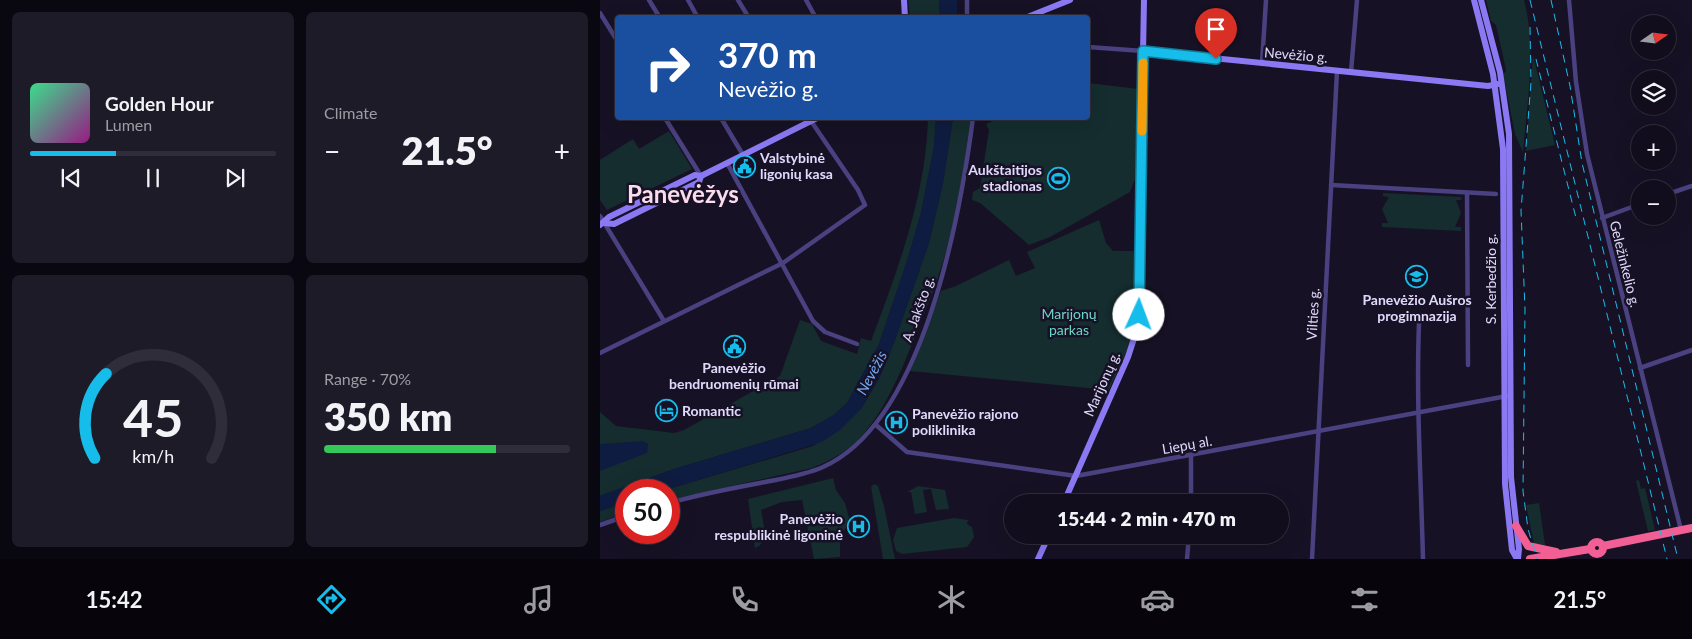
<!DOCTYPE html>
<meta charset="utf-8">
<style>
body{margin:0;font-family:Lato,sans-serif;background:#1e1b29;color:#f1f3f6;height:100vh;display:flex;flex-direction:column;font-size:19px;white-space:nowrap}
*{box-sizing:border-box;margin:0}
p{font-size:16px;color:#9c9ca3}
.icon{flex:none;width:28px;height:28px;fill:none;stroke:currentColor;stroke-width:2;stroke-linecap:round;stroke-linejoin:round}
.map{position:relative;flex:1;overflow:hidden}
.details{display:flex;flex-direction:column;gap:12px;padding:12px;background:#09070f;width:600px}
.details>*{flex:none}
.banner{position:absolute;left:15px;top:15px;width:475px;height:105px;border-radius:5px;box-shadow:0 5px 20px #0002,0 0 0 1px #302d3b;background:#1a4fa0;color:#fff;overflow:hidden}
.needle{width:32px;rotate:76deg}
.fabs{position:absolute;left:1031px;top:15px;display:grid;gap:10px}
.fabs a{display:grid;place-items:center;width:45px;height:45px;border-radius:50%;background:#110d1c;box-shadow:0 5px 20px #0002,0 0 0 1px #302d3b;font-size:25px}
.speed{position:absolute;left:15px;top:479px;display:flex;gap:10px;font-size:25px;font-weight:700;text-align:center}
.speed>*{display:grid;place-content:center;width:65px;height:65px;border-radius:50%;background:#110d1c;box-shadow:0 5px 20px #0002,0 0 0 1px #302d3b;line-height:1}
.speed .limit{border:8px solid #d22;background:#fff;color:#111}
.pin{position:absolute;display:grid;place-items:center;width:42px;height:42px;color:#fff;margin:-51px -21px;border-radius:50% 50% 50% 0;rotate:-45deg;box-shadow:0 0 5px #0007}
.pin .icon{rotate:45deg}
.me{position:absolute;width:55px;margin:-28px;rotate:2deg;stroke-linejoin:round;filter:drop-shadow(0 0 4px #0008)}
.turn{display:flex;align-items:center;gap:18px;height:105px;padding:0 20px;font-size:22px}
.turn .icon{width:65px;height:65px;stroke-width:2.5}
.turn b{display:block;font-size:35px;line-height:42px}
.big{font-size:38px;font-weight:800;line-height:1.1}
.details .widget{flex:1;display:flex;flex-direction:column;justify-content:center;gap:8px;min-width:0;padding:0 18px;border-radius:8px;background:#1e1b29}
.details .dial{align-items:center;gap:0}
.dial svg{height:130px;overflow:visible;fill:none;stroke:#302d3b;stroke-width:7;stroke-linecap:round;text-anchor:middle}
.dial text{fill:#f1f3f6;stroke:none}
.song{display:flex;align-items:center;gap:15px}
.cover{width:60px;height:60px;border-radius:8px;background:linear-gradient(135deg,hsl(150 70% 55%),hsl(310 70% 35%))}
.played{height:5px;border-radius:2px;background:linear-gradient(90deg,#17bdea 35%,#302d3b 35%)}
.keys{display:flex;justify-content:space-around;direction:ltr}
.heat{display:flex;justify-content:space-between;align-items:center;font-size:28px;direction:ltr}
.charge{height:8px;border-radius:4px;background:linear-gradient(90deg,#34c759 70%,#302d3b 0)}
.details .tiles{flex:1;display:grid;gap:12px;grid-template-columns:repeat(2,1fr)}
.trip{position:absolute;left:404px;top:494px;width:285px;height:50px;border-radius:25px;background:#110d1c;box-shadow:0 5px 20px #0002,0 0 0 1px #302d3b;font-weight:800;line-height:50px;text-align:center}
.tabs{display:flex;height:80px;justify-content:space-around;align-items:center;background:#07050b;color:#9c9ca3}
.tabs .icon{width:35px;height:35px}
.tabs .current{color:#17bdea}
.tabs b{font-size:22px;color:#f1f3f6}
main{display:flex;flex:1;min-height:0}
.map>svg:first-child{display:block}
</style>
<main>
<section class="details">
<div class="tiles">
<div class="widget">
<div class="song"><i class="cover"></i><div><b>Golden Hour</b><p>Lumen</p></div></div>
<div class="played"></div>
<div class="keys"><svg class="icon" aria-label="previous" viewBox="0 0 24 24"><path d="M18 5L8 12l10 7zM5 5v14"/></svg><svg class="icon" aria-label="pause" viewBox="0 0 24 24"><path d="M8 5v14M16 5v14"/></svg><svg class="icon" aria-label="next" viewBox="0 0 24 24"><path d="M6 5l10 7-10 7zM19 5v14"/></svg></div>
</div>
<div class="widget"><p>Climate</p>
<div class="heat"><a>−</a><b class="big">21.5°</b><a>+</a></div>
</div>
<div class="widget dial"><svg viewBox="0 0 100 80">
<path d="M14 69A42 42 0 1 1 86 69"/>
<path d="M14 69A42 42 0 0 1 21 17" stroke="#17bdea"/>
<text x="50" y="56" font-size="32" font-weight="700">45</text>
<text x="50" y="72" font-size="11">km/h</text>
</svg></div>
<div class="widget"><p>Range · 70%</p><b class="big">350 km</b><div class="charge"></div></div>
</div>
</section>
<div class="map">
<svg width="1092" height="559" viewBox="0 0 1092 559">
<rect width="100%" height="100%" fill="#171125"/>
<g fill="#152d2f">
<polygon points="308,0 339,0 340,17 310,17"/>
<path d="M886,0H924C937,50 927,102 923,152L915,134L903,74L906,71L905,65L896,25L891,21Z"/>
<polygon points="933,55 955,145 926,151"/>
<polygon points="488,83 538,89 537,174 530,192 450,237 429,245 380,203 372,200 373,192 380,188 389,130 386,124 399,118 488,118"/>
<path d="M328,118H336L334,147L321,213L308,258L279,344L247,403L234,415L211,428L74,469L0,496V412L16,426L74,433L84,430L180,376L200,320L212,324L221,341L257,354L261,338L271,341C298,269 326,195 328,118Z"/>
<path d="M353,118H371C365,160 359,203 348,245C338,281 324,315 310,349C297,381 282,415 257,441C245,453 227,462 212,468L69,500V490H65L213,446L261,409L280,377L295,340L329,243L343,183Z"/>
<polygon points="69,131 92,169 7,210 0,200 0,160 33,139 39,149"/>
<polygon points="783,193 862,197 861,200 856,200 861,213 855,227 861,227 861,231 782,227 782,223 788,223 782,209 789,197 783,196"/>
<polygon points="499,220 506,243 513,251 536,251 535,324 528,350 509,390 310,371 341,291 356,286 409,260 416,276 435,268 427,252"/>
<polygon points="233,478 236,490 245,503 249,518 246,528 240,534 240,557 214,559 202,500 182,502 161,510 166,538 159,546 155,548 148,499"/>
<polygon points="1039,480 1041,489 1045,488 1055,530 1048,531 1036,481"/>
<polygon points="274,484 278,486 284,506 295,559 283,559 271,487"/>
<polygon points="318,486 345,490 349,509 336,510 331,489 323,490 327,512 315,514 311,492 307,492"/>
<polygon points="26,502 26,513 0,522 0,511"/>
<polygon points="939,503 945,545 934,544 926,505"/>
<polygon points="354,518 368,520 367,524 372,527 374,537 367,547 302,554 296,551 293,540 297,528"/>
</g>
<g fill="#0f1c41">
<polygon points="339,0 357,0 357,17 340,17"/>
<polygon points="336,118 353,118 343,183 329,243 295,340 280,377 261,409 240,430 222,442 65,490 26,490 26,502 0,511 0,496 74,469 211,428 234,415 247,403 279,344 308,258 321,213 334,147"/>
<polygon points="43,441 48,444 47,453 0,471 0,444"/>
</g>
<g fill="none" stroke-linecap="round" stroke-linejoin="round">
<g stroke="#4a4180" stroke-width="4.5">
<polyline points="49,0 60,18"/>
<polyline points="88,0 98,18"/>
<polyline points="138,0 149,18"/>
<polyline points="206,0 216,18"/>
<polyline points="367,0 367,18"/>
<polyline points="969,0 976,82 987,154 1081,530"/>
<polyline points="0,13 18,42"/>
<polyline points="488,47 543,51"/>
<polyline points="662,64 666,0"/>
<polyline points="751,72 757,0"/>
<polyline points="65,118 101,176"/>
<polyline points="121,118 143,155"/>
<polyline points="127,163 213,321 225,332 257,344"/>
<polyline points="731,185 896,194"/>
<polyline points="867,193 868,365"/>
<polyline points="1068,194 1092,186"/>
<polyline points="0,216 64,321"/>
<polyline points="1002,218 1040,204"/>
<path d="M819,323C816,401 821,480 823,559"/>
<polyline points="0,353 183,263 265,205 258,190 211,121"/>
<polyline points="1040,368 1092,350"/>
<polyline points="276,425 307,452 476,476 907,396"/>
<polyline points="591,456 591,502"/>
<path d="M69,503C100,494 133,488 165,482C185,478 205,475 223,467C324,422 360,216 373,118"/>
<polyline points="0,525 26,516"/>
<polyline points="587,559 589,535"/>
<polyline points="712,559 737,71"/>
</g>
<g stroke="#8a79f3" stroke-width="6">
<polyline points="304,0 305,18"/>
<polyline points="874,0 893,74 903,149 905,484 912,550 917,559"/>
<polyline points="881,0 900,72 909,134 911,477 919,549 918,559"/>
<polyline points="425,18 470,0"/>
<polyline points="543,51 888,86 898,84"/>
<polyline points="4,223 14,224 99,182 101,176"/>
<polyline points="0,225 9,217 95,175 101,176 217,118"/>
<polyline points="464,502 528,357 538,326 544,0"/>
<polyline points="438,559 449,535"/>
</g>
<g stroke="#f15f95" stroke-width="8">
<polyline points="916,526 928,546 956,552"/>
<circle cx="997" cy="548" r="6"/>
<polyline points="1003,546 1092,528"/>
<polyline points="930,559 990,549"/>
</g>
<g stroke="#17bdea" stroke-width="1" stroke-dasharray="8 6" stroke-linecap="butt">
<polyline points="930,0 1067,559"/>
<polyline points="951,0 970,86 982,163 1078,559"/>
<polyline points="930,27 931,82 921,211 925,309 923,491 928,529 937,559"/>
<polyline points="936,59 977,222"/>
</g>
</g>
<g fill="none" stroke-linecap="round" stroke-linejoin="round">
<defs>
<polyline id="route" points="539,315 543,51 616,59"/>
</defs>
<use href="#route" stroke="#0f7b98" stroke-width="12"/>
<use href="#route" stroke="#17bdea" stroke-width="9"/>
<polyline stroke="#f59e0b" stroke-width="9" points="542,131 543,63"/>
</g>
<defs>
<symbol id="civic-ring" viewBox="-11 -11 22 22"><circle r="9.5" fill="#171125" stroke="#17bdea" stroke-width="1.5"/><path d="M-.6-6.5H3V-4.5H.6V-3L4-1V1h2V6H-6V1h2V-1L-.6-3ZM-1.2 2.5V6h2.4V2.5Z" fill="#17bdea"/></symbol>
<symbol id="stadium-ring" viewBox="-11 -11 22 22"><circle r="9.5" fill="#171125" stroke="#17bdea" stroke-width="1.5"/><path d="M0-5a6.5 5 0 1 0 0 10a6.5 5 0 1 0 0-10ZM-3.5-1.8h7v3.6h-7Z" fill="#17bdea"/></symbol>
<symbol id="school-ring" viewBox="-11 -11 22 22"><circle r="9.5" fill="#171125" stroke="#17bdea" stroke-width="1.5"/><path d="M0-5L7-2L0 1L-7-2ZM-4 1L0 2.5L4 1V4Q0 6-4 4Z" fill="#17bdea"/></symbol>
<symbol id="hotel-ring" viewBox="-11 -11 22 22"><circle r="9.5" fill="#171125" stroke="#17bdea" stroke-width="1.5"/><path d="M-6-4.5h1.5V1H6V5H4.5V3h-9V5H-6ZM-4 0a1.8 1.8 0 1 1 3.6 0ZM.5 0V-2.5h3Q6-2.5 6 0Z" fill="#17bdea"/></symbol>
<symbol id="hospital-ring" viewBox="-11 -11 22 22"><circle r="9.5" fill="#171125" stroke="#17bdea" stroke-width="1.5"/><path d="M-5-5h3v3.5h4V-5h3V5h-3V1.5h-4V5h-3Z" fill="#17bdea"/></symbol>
</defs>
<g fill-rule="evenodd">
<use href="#civic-ring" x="132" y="154" width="25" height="25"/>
<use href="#stadium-ring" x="446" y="166" width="25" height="25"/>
<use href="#school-ring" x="804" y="264" width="25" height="25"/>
<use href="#civic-ring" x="122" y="334" width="25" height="25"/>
<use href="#hotel-ring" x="54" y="398" width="25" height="25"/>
<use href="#hospital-ring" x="284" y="410" width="25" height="25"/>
<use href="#hospital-ring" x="246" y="514" width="25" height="25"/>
</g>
<g text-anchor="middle" stroke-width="5" stroke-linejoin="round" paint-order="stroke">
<g font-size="14" fill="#e1d9fc" stroke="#171125">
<text transform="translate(696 55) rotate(5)" y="5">Nevėžio g.</text>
<text transform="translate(1025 264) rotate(76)" y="5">Geležinkelio g.</text>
<text transform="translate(891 279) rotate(-90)" y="5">S. Kerbedžio g.</text>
<text transform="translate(318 309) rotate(-70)" y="5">A. Jakšto g.</text>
<text transform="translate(713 314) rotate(-87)" y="5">Vilties g.</text>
<text transform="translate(502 384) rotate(-66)" y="5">Marijonų g.</text>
<text transform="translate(587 445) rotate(-10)" y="5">Liepų al.</text>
</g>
<g font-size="14" font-weight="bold" fill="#e1d9fc" stroke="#171125" text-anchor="start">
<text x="160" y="163">Valstybinė<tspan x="160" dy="16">ligonių kasa</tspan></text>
<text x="442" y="175" text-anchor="end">Aukštaitijos<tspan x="442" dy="16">stadionas</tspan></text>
<text x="817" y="305" text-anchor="middle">Panevėžio Aušros<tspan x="817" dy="16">progimnazija</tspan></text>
<text x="134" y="373" text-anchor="middle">Panevėžio<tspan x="134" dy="16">bendruomenių rūmai</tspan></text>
<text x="82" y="416">Romantic</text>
<text x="312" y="419">Panevėžio rajono<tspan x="312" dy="16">poliklinika</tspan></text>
<text x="243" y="524" text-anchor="end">Panevėžio<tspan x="243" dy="16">respublikinė ligoninė</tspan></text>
</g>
<g font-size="14" fill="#6bd6c7" stroke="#171125">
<text x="469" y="319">Marijonų<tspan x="469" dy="16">parkas</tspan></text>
</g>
<g font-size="15" font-style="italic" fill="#71a8f2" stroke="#171125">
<text transform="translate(272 373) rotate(-62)" y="5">Nevėžis</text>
</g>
<g font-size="24" font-weight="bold" fill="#fcdbec" stroke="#171125">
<text x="83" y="203">Panevėžys</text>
</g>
</g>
</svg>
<div class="fabs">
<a><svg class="needle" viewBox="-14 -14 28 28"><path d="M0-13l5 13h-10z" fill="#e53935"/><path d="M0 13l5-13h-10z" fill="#9c9ca3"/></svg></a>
<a><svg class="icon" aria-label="layers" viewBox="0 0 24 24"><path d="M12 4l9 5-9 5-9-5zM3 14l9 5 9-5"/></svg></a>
<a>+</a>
<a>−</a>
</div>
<div class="speed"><div class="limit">50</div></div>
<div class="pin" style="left:616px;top:59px;background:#d93025"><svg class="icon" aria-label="arrive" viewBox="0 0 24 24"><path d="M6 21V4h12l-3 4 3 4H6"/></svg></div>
<svg class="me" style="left:539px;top:315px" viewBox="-20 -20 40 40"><circle r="19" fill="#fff"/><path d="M0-13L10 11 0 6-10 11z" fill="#17bdea"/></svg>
<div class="trip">15:44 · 2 min · 470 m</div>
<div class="banner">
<div class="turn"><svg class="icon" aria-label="right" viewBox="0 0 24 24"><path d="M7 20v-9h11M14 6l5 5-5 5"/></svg><div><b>370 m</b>Nevėžio g.</div></div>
</div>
</div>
</main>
<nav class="tabs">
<b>15:42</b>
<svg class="icon current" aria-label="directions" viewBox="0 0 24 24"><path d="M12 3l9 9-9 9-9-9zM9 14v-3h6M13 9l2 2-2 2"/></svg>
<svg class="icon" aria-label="music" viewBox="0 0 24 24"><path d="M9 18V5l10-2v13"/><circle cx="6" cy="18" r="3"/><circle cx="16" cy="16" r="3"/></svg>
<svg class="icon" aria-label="phone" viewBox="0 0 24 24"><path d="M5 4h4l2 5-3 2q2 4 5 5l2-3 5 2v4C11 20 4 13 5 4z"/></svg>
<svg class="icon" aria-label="climate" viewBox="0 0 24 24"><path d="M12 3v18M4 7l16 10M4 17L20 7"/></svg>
<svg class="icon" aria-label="car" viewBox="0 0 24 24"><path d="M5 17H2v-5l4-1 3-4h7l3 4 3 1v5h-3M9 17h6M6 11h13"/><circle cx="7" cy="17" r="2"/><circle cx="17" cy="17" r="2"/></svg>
<svg class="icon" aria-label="filters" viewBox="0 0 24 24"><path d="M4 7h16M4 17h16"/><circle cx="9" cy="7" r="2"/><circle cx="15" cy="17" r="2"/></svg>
<b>21.5°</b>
</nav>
